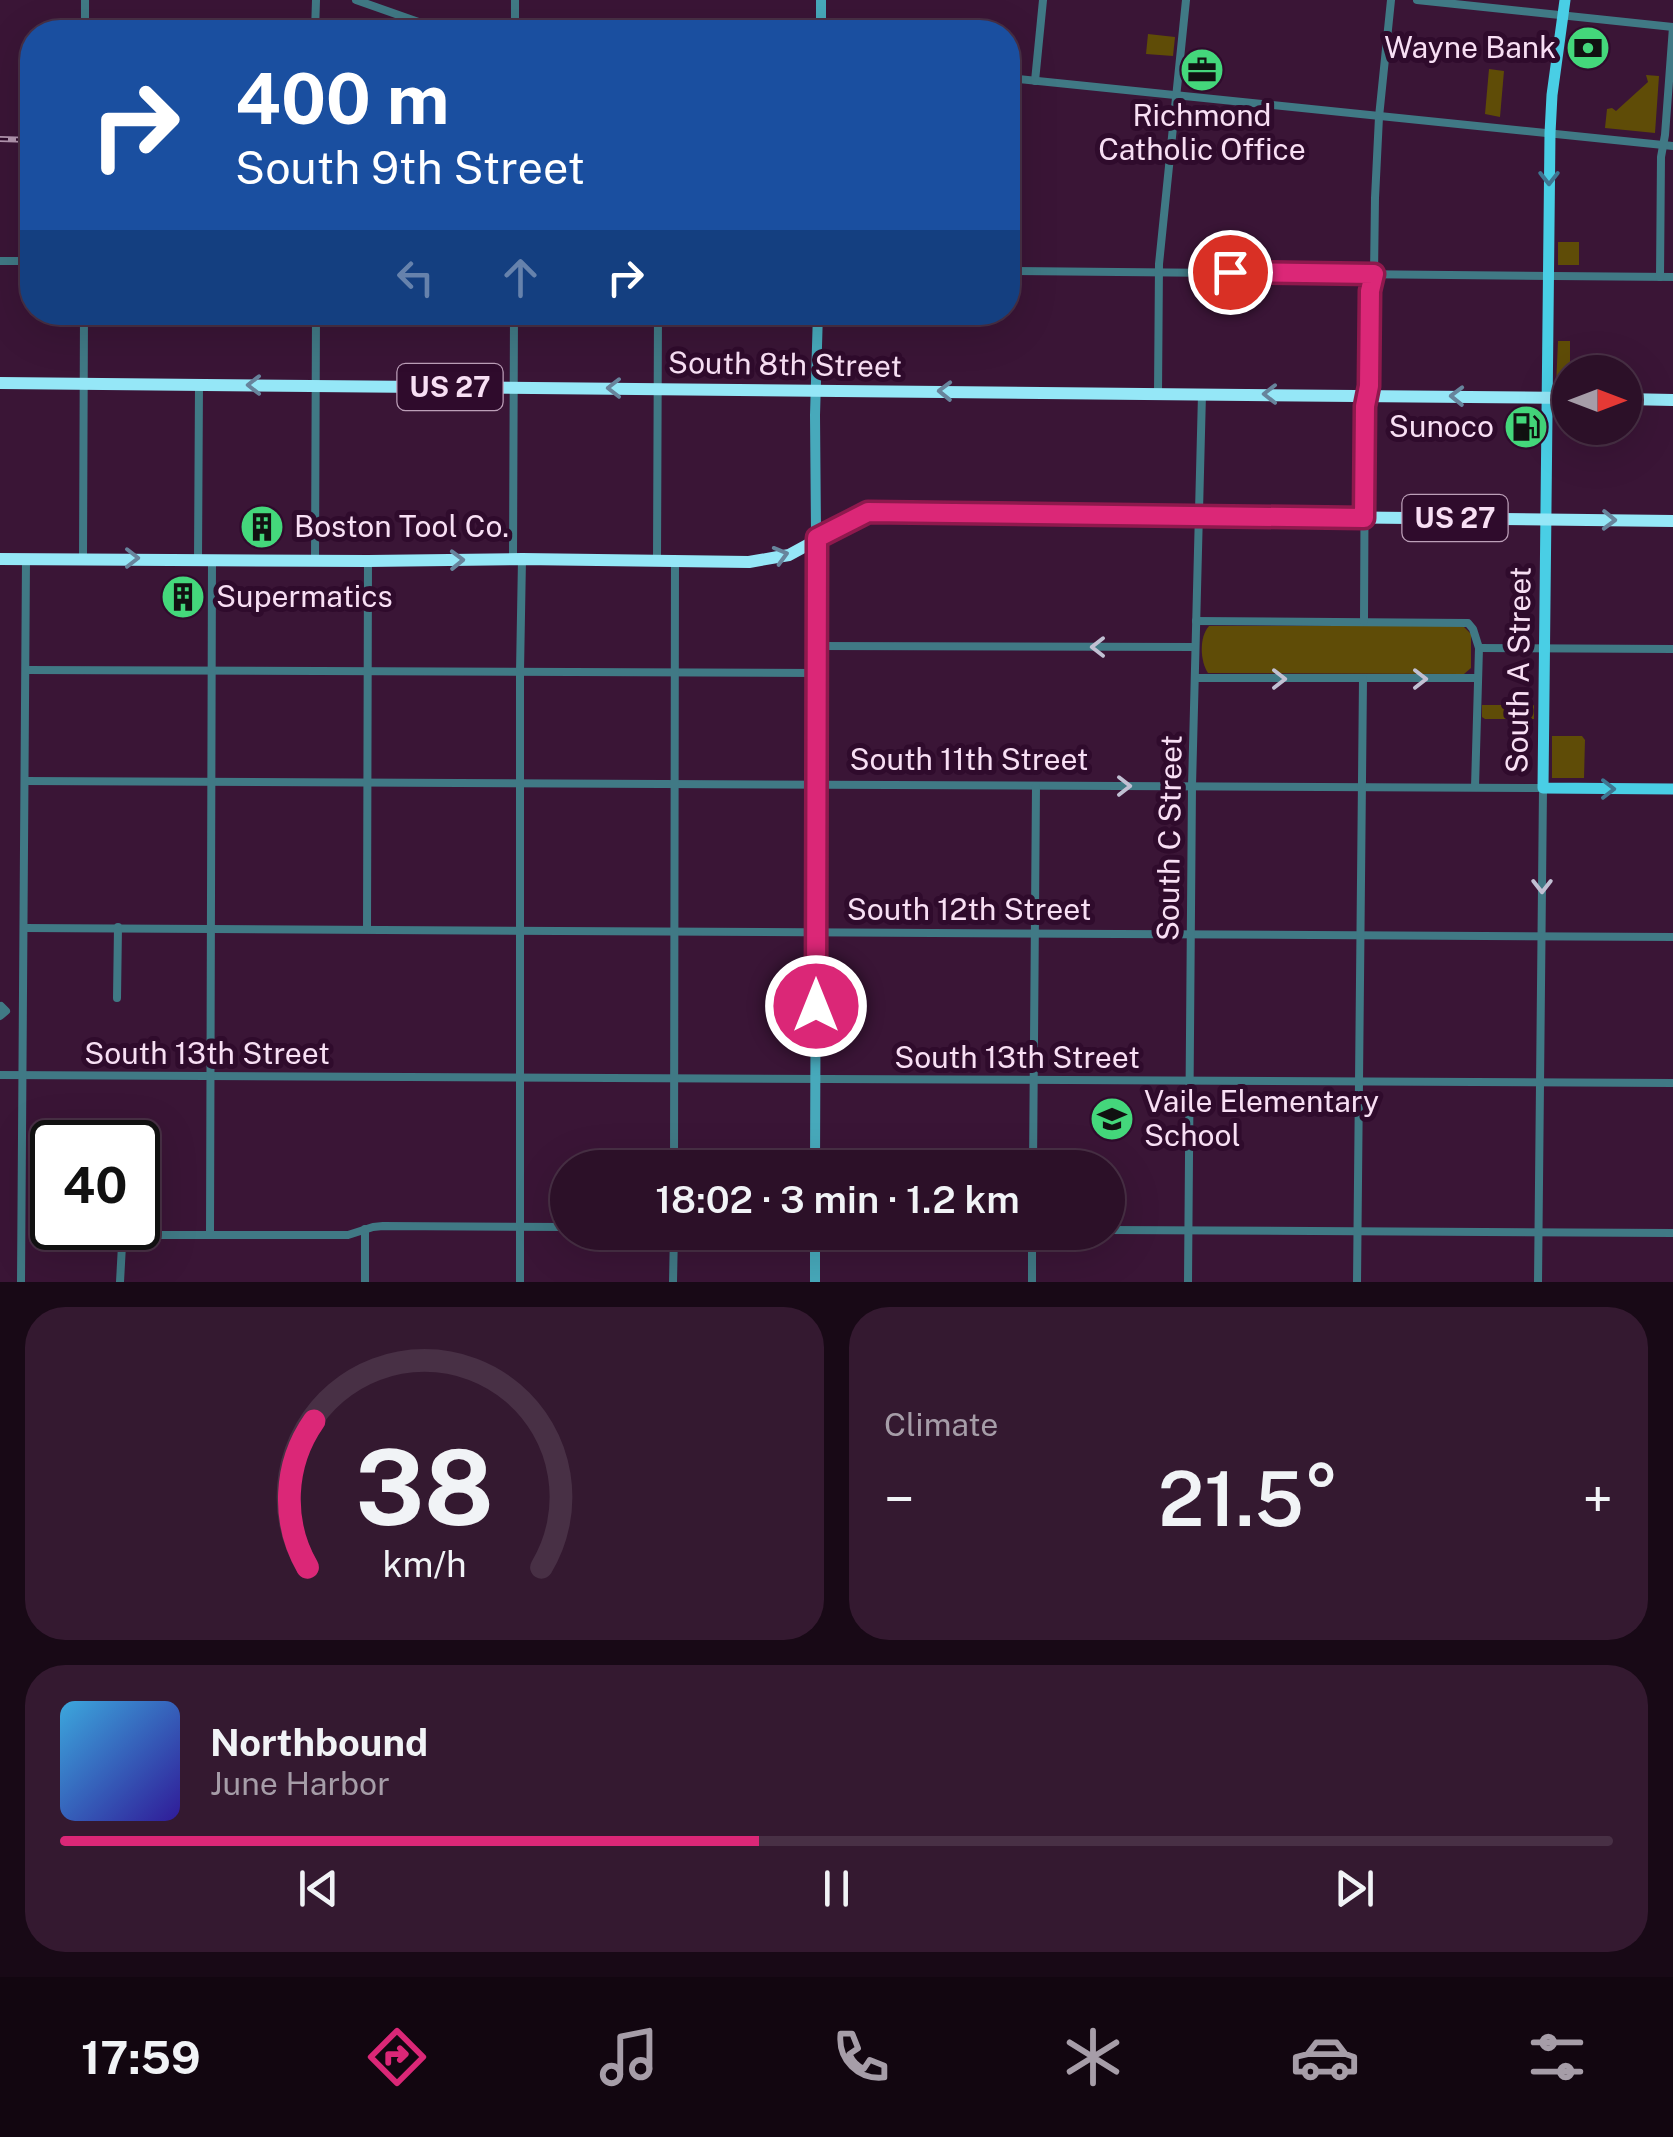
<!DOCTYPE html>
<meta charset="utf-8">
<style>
body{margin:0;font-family:"Public Sans",sans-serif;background:#341930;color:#f1f3f6;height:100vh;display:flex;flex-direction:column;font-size:38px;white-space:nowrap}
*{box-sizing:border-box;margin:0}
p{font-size:32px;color:#a69da8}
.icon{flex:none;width:55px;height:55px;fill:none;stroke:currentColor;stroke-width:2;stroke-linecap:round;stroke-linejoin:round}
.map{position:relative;height:1282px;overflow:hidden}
.drawer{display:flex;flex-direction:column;gap:25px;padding:25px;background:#180916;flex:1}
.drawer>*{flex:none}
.top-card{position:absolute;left:20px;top:20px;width:1000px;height:305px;border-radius:40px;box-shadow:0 10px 40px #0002,0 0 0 2px #483045;background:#1a4fa0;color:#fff;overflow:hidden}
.needle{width:65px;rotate:90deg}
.controls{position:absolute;left:1552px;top:355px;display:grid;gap:20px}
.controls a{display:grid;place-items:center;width:90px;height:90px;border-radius:50%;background:#2c1028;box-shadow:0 10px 40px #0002,0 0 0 2px #483045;font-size:50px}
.speed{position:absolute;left:30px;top:1120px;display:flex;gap:20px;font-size:50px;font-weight:700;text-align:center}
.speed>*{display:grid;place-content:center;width:130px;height:130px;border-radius:50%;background:#2c1028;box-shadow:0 10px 40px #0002,0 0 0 2px #483045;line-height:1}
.speed .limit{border:5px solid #111;border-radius:15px;background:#fff;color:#111}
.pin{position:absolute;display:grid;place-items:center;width:85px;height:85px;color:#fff;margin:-42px;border:5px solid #fff;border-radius:50%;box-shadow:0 2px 10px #0007}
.me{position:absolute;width:110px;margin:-55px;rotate:0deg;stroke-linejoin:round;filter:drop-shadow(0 0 8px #0008)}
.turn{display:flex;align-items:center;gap:35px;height:210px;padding:0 50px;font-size:45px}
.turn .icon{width:130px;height:130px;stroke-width:2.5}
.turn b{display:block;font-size:70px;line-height:85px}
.lanes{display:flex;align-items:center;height:95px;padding:0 50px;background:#0003;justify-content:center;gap:50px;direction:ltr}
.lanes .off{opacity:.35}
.big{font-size:75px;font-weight:600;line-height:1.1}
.drawer .widget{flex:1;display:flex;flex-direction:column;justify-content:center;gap:15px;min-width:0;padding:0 35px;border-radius:40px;background:#341930}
.drawer .dial{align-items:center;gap:0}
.dial svg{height:260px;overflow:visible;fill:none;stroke:#483045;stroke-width:7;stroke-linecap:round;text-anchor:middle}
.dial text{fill:#f1f3f6;stroke:none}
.song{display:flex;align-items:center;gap:30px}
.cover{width:120px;height:120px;border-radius:15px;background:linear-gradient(135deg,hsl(200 70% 55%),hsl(250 70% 35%))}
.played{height:10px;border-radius:5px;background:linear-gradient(90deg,#db2777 45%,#483045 45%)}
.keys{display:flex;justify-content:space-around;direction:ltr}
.heat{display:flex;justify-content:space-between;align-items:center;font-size:55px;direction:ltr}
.drawer .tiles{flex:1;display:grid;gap:25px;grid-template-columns:1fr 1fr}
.widget:last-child{grid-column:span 2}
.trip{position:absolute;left:550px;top:1150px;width:575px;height:100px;border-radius:50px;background:#2c1028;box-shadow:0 10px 40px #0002,0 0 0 2px #483045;font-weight:600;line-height:100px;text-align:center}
.tabs{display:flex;height:160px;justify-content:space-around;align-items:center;background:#120610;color:#a69da8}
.tabs .icon{width:70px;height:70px}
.tabs .on{color:#db2777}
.tabs b{font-size:45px;color:#f1f3f6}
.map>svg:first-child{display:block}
</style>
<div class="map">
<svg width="1673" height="1282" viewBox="0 0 1673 1282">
<rect width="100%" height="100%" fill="#3a1536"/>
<g fill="#5f4c07">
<polygon points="1148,34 1175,37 1173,56 1146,54"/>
<polygon points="1489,69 1504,71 1500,117 1485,114"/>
<polygon points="1646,75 1659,76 1655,133 1605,128 1607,109 1612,108 1616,111 1648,82"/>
<rect x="1558" y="242" width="21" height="23"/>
<polygon points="1558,341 1570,341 1570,386 1556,386"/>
<path d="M1209,626H1463L1471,634V668L1464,674L1208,673C1200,661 1199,637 1209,626Z"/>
<polygon points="1482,705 1534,705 1534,719 1485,719 1482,717"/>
<polygon points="1552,736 1582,736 1585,740 1584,778 1552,778"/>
</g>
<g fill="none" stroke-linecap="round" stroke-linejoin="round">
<g stroke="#407985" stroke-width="8">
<polyline points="356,0 447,32"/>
<polyline points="515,0 515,32"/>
<polyline points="1417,0 1673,27"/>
<polyline points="692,26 700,32"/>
<polyline points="85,32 85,0"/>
<polyline points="315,32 316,0"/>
<polyline points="1008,78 1673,146"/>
<polyline points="1035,81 1043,0"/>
<polyline points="0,261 32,261"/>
<polyline points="1008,271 1673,277"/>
<polyline points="1660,277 1661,157 1665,135 1673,27"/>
<polyline points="1158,393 1159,264 1186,0"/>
<polyline points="83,558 84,312"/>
<polyline points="513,559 514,312"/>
<polyline points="198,560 199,385"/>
<polyline points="657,560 658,312"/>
<polyline points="315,561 316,312"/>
<polyline points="1196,621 1468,623 1473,629 1479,648 1475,787"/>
<polyline points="1364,621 1365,406 1369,386 1369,291 1374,274 1375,198 1379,117 1391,0"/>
<polyline points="817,646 1195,647"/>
<polyline points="1479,648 1673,649"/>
<polyline points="26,670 816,673"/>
<polyline points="1195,678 1477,678"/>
<polyline points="25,781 1543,788 1538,1282"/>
<polyline points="24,928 1673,937"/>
<polyline points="367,929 368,561"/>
<polyline points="117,998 118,927"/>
<polyline points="0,1016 6,1011 1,1006"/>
<polyline points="0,1075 1673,1083"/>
<polyline points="674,1168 675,560"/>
<polyline points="1033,1168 1036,786"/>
<polyline points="365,1229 365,1282"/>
<polyline points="1108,1230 1673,1233"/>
<polyline points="210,1235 212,560"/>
<polyline points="21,1282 26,559"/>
<polyline points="120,1282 122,1245 126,1240 137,1235 348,1235 373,1227 383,1226 568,1227"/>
<polyline points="520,1282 520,671 522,559"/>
<polyline points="673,1282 674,1232"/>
<polyline points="1032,1282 1032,1232"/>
<polyline points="1188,1282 1192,786 1202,394"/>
<polyline points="1357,1282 1363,679"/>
</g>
<g stroke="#47a9bb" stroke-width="10">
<polyline points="821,32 821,0"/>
<polyline points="815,1168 817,646 815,415 818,312"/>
<polyline points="815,1232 815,1282"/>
</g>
<polyline stroke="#49cee5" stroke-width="11" points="1565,0 1552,95 1550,133 1543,788 1673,789"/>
<g stroke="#95e7f7" stroke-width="12">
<polyline points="0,383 1570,398"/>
<polyline points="1625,399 1673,400"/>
<polyline points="0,559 368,561 522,559 749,562 789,555 868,512 1673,521"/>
</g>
<defs>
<g id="rail">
<polyline points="489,32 502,23"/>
<polyline points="0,139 32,140"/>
</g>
</defs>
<use href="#rail" stroke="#b295ae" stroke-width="6"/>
<use href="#rail" stroke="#2f0b2c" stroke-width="2.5" stroke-dasharray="8" stroke-linecap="butt"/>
</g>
<defs><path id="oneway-chevron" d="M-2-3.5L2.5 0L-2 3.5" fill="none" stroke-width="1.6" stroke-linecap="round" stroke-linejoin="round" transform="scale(2.5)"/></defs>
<g stroke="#3d7692">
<use href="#oneway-chevron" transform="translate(1549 178) rotate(90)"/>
<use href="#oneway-chevron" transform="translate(1608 789)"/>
</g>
<g stroke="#67849c">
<use href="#oneway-chevron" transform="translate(254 385) rotate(-180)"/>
<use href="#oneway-chevron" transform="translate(614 388) rotate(-180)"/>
<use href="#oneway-chevron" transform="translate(945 391) rotate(-179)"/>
<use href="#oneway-chevron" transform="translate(1270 394) rotate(-180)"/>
<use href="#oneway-chevron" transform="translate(1457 396) rotate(-179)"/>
<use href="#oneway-chevron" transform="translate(1609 520) rotate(1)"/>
<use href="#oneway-chevron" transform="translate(781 555) rotate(-16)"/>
<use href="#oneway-chevron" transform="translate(132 558)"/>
<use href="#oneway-chevron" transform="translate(457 560) rotate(-1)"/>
</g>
<g stroke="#c1c0d3">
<use href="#oneway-chevron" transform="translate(1098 647) rotate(-180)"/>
<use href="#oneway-chevron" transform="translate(1279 679)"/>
<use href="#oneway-chevron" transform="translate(1420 679)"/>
<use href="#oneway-chevron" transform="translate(1124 786)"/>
<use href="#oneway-chevron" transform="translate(1542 886) rotate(90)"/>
</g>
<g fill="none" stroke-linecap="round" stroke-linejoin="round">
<defs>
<polyline id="route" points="816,1006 817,538 868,512 1364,518 1365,406 1369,386 1370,291 1374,274 1230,272"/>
</defs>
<use href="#route" stroke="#8e194d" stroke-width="25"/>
<use href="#route" stroke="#db2777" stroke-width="18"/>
</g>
<defs>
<symbol id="bank-disc" viewBox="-11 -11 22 22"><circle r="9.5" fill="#44d77b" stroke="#2f0b2c"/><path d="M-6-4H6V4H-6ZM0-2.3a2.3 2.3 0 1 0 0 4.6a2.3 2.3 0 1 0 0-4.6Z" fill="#111"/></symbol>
<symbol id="office-disc" viewBox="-11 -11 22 22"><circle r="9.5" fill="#44d77b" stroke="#2f0b2c"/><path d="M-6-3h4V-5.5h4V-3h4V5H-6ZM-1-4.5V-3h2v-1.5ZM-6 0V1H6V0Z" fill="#111"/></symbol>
<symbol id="fuel-disc" viewBox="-11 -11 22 22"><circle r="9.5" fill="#44d77b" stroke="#2f0b2c"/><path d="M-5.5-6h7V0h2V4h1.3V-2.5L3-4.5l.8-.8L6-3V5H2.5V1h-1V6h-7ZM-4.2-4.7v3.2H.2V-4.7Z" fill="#111"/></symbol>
<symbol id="building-disc" viewBox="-11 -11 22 22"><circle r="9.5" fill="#44d77b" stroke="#2f0b2c"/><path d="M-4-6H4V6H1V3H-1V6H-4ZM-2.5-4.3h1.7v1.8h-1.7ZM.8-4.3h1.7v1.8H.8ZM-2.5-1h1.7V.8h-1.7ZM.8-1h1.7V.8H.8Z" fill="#111"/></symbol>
<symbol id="school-disc" viewBox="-11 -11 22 22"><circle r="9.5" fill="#44d77b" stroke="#2f0b2c"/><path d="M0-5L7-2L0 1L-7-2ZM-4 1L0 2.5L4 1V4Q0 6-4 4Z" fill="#111"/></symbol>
</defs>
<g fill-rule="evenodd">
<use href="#bank-disc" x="1563" y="23" width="50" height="50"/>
<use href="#office-disc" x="1177" y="45" width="50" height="50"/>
<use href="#fuel-disc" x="1501" y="402" width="50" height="50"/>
<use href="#building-disc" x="237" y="502" width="50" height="50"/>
<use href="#building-disc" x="158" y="572" width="50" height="50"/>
<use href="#school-disc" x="1087" y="1094" width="50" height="50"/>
</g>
<g text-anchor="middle" stroke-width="10" stroke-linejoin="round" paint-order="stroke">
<g fill="#2f0b2c" stroke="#bc9fb8" stroke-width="2.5">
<rect x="397.5" y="364" width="105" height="46" rx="8"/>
<rect x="1402.5" y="495" width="105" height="46" rx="8"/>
</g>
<g font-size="28" font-weight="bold" fill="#f8dff4">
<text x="450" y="397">US 27</text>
<text x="1455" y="528">US 27</text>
</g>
<g font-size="30" fill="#f8dff4" stroke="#2f0b2c" text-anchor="start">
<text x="1556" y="58" text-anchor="end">Wayne Bank</text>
<text x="1202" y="126" text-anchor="middle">Richmond<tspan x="1202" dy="34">Catholic Office</tspan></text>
<text x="1494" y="437" text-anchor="end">Sunoco</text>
<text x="294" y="537">Boston Tool Co.</text>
<text x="216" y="607">Supermatics</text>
<text x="1144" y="1112">Vaile Elementary<tspan x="1144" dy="34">School</tspan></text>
</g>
<g font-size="30" fill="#f8dff4" stroke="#2f0b2c">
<text transform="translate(785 365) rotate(1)" y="10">South 8th Street</text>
<text transform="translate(1519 670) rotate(-89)" y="10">South A Street</text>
<text x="969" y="770">South 11th Street</text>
<text transform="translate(1170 838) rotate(-89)" y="10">South C Street</text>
<text x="969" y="920">South 12th Street</text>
<text x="207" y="1064">South 13th Street</text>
<text x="1017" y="1068">South 13th Street</text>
</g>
</g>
</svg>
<div class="controls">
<a><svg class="needle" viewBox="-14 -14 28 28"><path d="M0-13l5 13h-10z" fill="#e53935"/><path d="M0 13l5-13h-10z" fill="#a69da8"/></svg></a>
</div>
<div class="speed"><div class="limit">40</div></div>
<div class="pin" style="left:1230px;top:272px;background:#d93025"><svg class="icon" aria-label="arrive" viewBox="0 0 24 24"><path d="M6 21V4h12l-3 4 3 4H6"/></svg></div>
<svg class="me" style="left:816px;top:1006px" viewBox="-20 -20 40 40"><circle r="17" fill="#db2777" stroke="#fff" stroke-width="3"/><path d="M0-11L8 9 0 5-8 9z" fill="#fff"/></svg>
<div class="trip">18:02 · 3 min · 1.2 km</div>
<div class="top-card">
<div class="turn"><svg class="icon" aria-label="right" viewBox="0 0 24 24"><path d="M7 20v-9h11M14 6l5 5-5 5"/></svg><div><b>400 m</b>South 9th Street</div></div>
<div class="lanes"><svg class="icon off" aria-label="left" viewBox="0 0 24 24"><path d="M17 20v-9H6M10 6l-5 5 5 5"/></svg><svg class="icon off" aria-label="ahead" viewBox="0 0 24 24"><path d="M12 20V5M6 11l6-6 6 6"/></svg><svg class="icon" aria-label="right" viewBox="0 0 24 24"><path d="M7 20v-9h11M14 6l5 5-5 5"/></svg></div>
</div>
</div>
<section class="drawer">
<div class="tiles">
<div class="widget dial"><svg viewBox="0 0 100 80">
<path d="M14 69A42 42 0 1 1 86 69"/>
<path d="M14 69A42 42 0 0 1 16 24" stroke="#db2777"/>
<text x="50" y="56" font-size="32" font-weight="700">38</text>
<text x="50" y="72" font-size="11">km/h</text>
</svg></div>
<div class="widget"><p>Climate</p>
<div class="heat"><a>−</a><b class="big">21.5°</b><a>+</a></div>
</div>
<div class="widget">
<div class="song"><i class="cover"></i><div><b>Northbound</b><p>June Harbor</p></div></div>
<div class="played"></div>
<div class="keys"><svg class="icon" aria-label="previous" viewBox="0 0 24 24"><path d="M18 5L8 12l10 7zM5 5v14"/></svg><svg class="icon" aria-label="pause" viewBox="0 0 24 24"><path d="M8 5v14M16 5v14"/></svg><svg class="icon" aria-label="next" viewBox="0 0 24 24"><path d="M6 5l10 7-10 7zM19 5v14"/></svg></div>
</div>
</div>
</section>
<nav class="tabs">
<b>17:59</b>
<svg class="icon on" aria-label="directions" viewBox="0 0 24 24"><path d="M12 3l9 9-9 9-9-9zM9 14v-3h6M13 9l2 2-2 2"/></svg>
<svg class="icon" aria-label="music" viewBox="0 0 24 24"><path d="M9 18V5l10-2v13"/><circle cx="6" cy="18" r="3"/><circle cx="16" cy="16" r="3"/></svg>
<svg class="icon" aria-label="phone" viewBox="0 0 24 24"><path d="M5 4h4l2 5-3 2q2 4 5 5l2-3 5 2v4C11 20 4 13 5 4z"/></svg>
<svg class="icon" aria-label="climate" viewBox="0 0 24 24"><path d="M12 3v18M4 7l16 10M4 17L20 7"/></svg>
<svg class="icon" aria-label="car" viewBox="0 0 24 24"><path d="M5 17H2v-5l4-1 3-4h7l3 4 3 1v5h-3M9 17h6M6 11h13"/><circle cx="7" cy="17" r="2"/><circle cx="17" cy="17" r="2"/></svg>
<svg class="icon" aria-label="filters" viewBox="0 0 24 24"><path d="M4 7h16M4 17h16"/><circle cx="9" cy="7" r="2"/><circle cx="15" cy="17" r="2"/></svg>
</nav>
